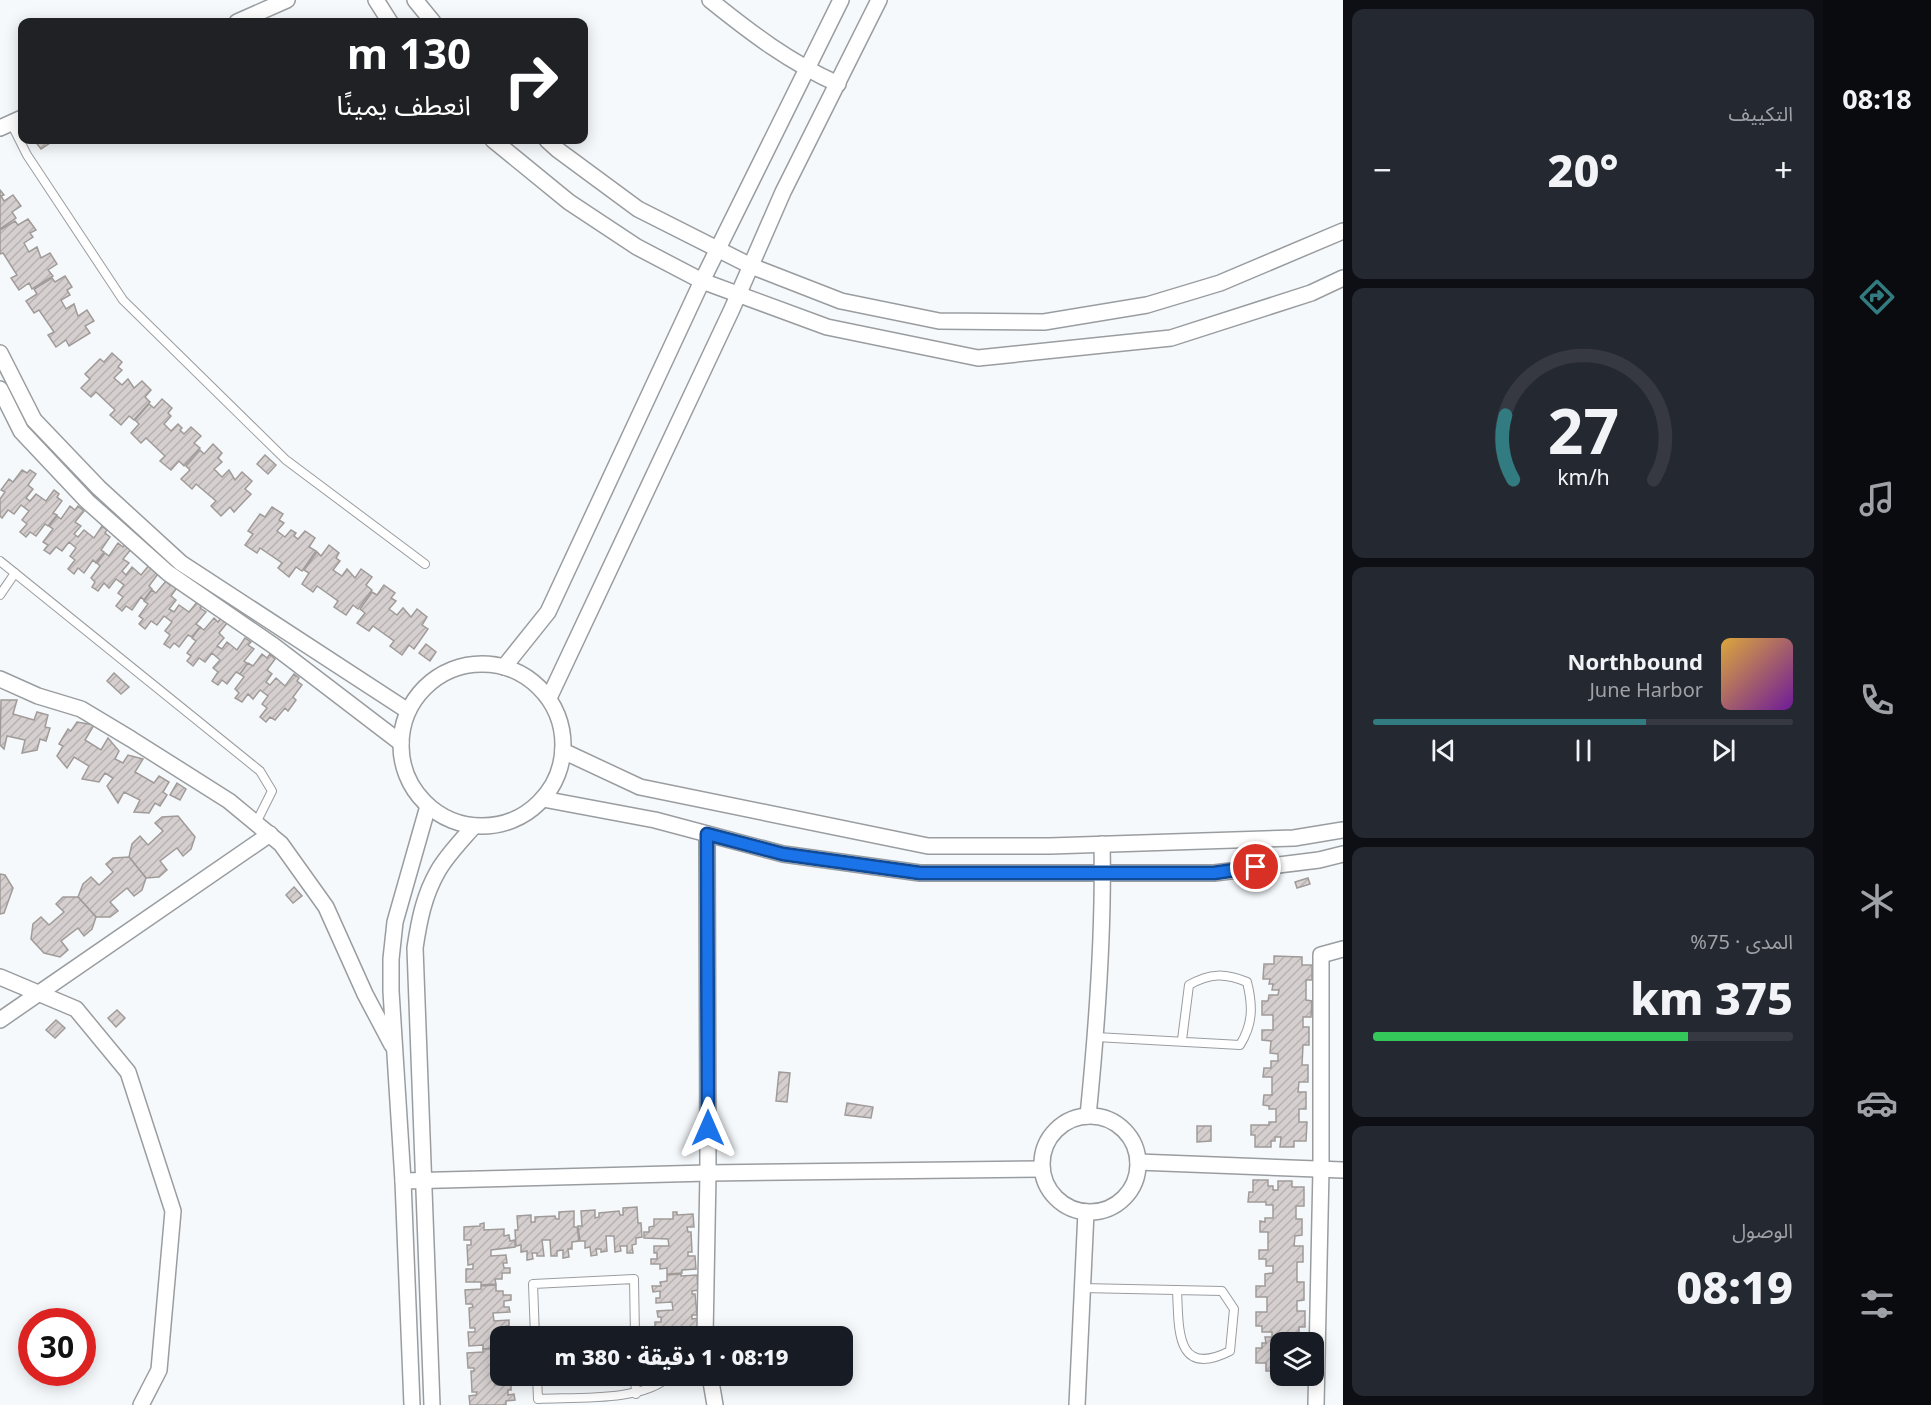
<!DOCTYPE html>
<html lang="ar">
<meta charset="utf-8">
<style>
body{margin:0;font-family:"Noto Sans","Noto Sans Arabic",sans-serif;background:#242831;color:#f1f3f6;direction:rtl;height:100vh;display:flex;flex-direction:column;font-size:22px;white-space:nowrap}
*{box-sizing:border-box;margin:0}
p{font-size:20px;color:#9ea1a6}
.icon{flex:none;width:33px;height:33px;fill:none;stroke:currentColor;stroke-width:2;stroke-linecap:round;stroke-linejoin:round}
.map{position:relative;flex:1;overflow:hidden;direction:ltr}
.side{display:flex;flex-direction:column;gap:9px;padding:9px;background:#0d0f14;width:480px}
.side>*{flex:none}
.banner{position:absolute;left:18px;top:18px;width:570px;height:126px;border-radius:12px;box-shadow:0 3px 15px #0003;direction:rtl;background:#202124;color:#fff;overflow:hidden}
.fabs{position:absolute;left:1270px;top:1332px;display:grid;gap:12px}
.fabs a{display:grid;place-items:center;width:54px;height:54px;border-radius:12px;background:#171b24;box-shadow:0 3px 15px #0003;font-size:30px}
.speed{position:absolute;left:18px;top:1308px;display:flex;gap:12px;font-size:30px;font-weight:700;text-align:center}
.speed>*{display:grid;place-content:center;width:78px;height:78px;border-radius:50%;background:#171b24;box-shadow:0 3px 15px #0003;line-height:1}
.speed .limit{border:9px solid #d22;background:#fff;color:#111}
.pin{position:absolute;display:grid;place-items:center;width:51px;height:51px;color:#fff;margin:-26px;border:3px solid #fff;border-radius:50%;box-shadow:0 2px 6px #0007}
.me{position:absolute;width:66px;margin:-33px;rotate:0deg;stroke-linejoin:round;filter:drop-shadow(0 0 4px #0008)}
.turn{display:flex;align-items:center;gap:21px;height:126px;padding:0 18px;font-size:27px}
.turn .icon{width:78px;height:78px;stroke-width:2.5}
.turn b{display:block;font-size:42px;line-height:51px}
.big{font-size:45px;font-weight:800;line-height:1.1}
.side .card{flex:1;display:flex;flex-direction:column;justify-content:center;gap:9px;min-width:0;padding:0 21px;border-radius:12px;background:#242831}
.side .dial{align-items:center;gap:0}
.dial svg{height:156px;overflow:visible;fill:none;stroke:#363941;stroke-width:7;stroke-linecap:round;text-anchor:middle}
.dial text{fill:#f1f3f6;stroke:none}
.song{display:flex;align-items:center;gap:18px}
.cover{width:72px;height:72px;border-radius:9px;background:linear-gradient(135deg,hsl(40 70% 55%),hsl(280 70% 35%))}
.played{height:6px;border-radius:3px;background:linear-gradient(90deg,#327b81 65%,#363941 65%)}
.keys{display:flex;justify-content:space-around;direction:ltr}
.heat{display:flex;justify-content:space-between;align-items:center;font-size:33px;direction:ltr}
.charge{height:9px;border-radius:4px;background:linear-gradient(90deg,#34c759 75%,#363941 0)}
.trip{position:absolute;left:490px;top:1326px;width:363px;height:60px;border-radius:12px;background:#171b24;box-shadow:0 3px 15px #0003;font-weight:800;line-height:60px;text-align:center;direction:rtl}
main{display:flex;flex:1;min-height:0}
.tabs{display:flex;flex-direction:column;width:108px;justify-content:space-around;align-items:center;background:#090b0e;color:#9ea1a6}
.tabs .icon{width:42px;height:42px}
.tabs .selected{color:#327b81}
.tabs b{font-size:27px;color:#f1f3f6}
.map>svg:first-child{display:block}
</style>
<main>
<nav class="tabs">
<b>08:18</b>
<svg class="icon selected" aria-label="directions" viewBox="0 0 24 24"><path d="M12 3l9 9-9 9-9-9zM9 14v-3h6M13 9l2 2-2 2"/></svg>
<svg class="icon" aria-label="music" viewBox="0 0 24 24"><path d="M9 18V5l10-2v13"/><circle cx="6" cy="18" r="3"/><circle cx="16" cy="16" r="3"/></svg>
<svg class="icon" aria-label="phone" viewBox="0 0 24 24"><path d="M5 4h4l2 5-3 2q2 4 5 5l2-3 5 2v4C11 20 4 13 5 4z"/></svg>
<svg class="icon" aria-label="climate" viewBox="0 0 24 24"><path d="M12 3v18M4 7l16 10M4 17L20 7"/></svg>
<svg class="icon" aria-label="car" viewBox="0 0 24 24"><path d="M5 17H2v-5l4-1 3-4h7l3 4 3 1v5h-3M9 17h6M6 11h13"/><circle cx="7" cy="17" r="2"/><circle cx="17" cy="17" r="2"/></svg>
<svg class="icon" aria-label="filters" viewBox="0 0 24 24"><path d="M4 7h16M4 17h16"/><circle cx="9" cy="7" r="2"/><circle cx="15" cy="17" r="2"/></svg>
</nav>
<section class="side">
<div class="card"><p>التكييف</p>
<div class="heat"><a>−</a><b class="big">20°</b><a>+</a></div>
</div>
<div class="card dial"><svg viewBox="0 0 100 80">
<path d="M14 69A42 42 0 1 1 86 69"/>
<path d="M14 69A42 42 0 0 1 10 36" stroke="#327b81"/>
<text x="50" y="56" font-size="32" font-weight="700">27</text>
<text x="50" y="72" font-size="11">km/h</text>
</svg></div>
<div class="card">
<div class="song"><i class="cover"></i><div><b>Northbound</b><p>June Harbor</p></div></div>
<div class="played"></div>
<div class="keys"><svg class="icon" aria-label="previous" viewBox="0 0 24 24"><path d="M18 5L8 12l10 7zM5 5v14"/></svg><svg class="icon" aria-label="pause" viewBox="0 0 24 24"><path d="M8 5v14M16 5v14"/></svg><svg class="icon" aria-label="next" viewBox="0 0 24 24"><path d="M6 5l10 7-10 7zM19 5v14"/></svg></div>
</div>
<div class="card"><p>المدى · 75%</p><b class="big">375 km</b><div class="charge"></div></div>
<div class="card"><p>الوصول</p><b class="big">08:19</b></div>
</section>
<div class="map">
<svg width="1343" height="1405" viewBox="0 0 1343 1405">
<defs>
<pattern id="building-hatch" width="6" height="6" patternUnits="userSpaceOnUse" patternTransform="scale(1.5)"><rect width="6" height="6" fill="#d5d0cf"/><path d="M-1 1l2-2M0 6l6-6M5 7l2-2" fill="none" stroke="#b7b2b1"/></pattern>
</defs>
<rect width="100%" height="100%" fill="#f5f9fc"/>
<g fill="url(#building-hatch)" stroke="#a09b99" stroke-width="1.5">
<polygon points="34,140 48,140 50,143 41,149"/>
<polygon points="0,190 4,195 1,196 4,201 13,195 21,206 12,212 16,218 0,229"/>
<polygon points="28,219 36,230 30,233 33,237 24,243 29,252 37,247 41,258 50,253 57,264 48,270 53,276 32,289 29,283 19,290 11,278 17,275 3,253 0,254 0,230 15,221 18,225"/>
<polygon points="65,276 72,287 67,290 70,295 61,300 66,309 74,304 78,316 87,310 94,321 85,326 90,333 69,346 66,340 56,347 48,335 54,332 39,310 34,313 26,301 37,294 34,289 52,278 55,282"/>
<polygon points="112,353 122,362 118,367 122,370 114,378 122,385 128,379 134,388 142,381 151,390 145,397 150,402 134,420 129,416 121,425 110,415 115,410 96,392 91,397 81,388 90,379 85,374 100,359 104,362"/>
<polygon points="162,399 172,408 168,413 171,416 164,424 171,431 178,424 182,428 180,430 184,434 191,427 201,436 194,443 200,448 184,466 179,461 171,470 160,461 165,456 146,438 141,443 131,433 139,424 135,420 149,404 154,408"/>
<polygon points="213,444 222,453 218,458 222,462 214,469 222,477 229,470 235,480 242,472 252,481 245,489 251,494 234,512 230,507 221,516 211,506 216,501 196,484 192,489 181,479 190,470 186,466 200,450 204,454"/>
<polygon points="265,455 276,465 268,474 257,464"/>
<polygon points="22,470 27,473 30,470 36,474 28,485 33,489 26,498 30,501 36,494 46,501 54,490 59,494 57,497 62,501 53,513 57,515 48,526 45,524 36,536 30,532 26,537 20,532 27,524 22,520 29,511 21,505 14,514 8,510 2,518 0,516 0,499 5,492 1,490 9,479 13,482"/>
<polygon points="70,506 75,510 78,506 84,511 75,522 81,526 74,534 78,537 84,530 94,538 102,526 107,530 105,533 110,537 101,550 104,552 96,563 93,560 84,573 78,568 74,574 68,569 75,560 70,556 76,548 69,542 62,551 56,547 50,554 44,550 48,545 43,542 53,529 49,526 57,516 61,519"/>
<polygon points="272,507 283,514 279,520 284,523 277,531 285,537 291,530 296,533 294,536 298,539 305,531 315,538 309,547 316,551 302,571 296,567 289,577 278,568 282,563 260,548 257,553 245,545 253,534 248,531 260,514 265,517"/>
<polygon points="118,543 123,547 126,543 132,548 123,559 129,563 122,571 126,575 132,567 141,575 150,564 155,567 153,570 158,574 149,586 152,589 144,600 141,597 132,610 126,606 122,611 116,606 123,597 118,593 124,585 116,579 109,588 104,583 98,591 92,587 95,582 91,578 100,566 97,563 105,553 109,556"/>
<polygon points="329,545 339,553 336,558 340,561 333,570 342,576 347,569 355,578 361,569 372,577 366,585 372,590 358,609 353,605 346,615 334,607 338,601 317,586 313,592 302,584 309,573 304,570 317,552 321,556"/>
<polygon points="166,581 170,585 173,581 179,585 171,596 176,600 169,609 174,612 179,605 189,612 198,601 203,605 200,608 206,612 196,624 200,627 192,637 188,635 179,647 174,643 170,648 164,644 170,635 165,631 172,622 164,616 157,625 151,621 145,629 139,624 143,619 139,616 148,604 144,601 152,590 156,593"/>
<polygon points="384,585 395,593 391,598 396,601 389,609 397,615 403,608 411,617 417,609 427,617 422,625 428,629 414,649 409,645 402,655 390,646 394,641 373,626 369,631 357,623 365,613 360,609 372,592 377,595"/>
<polygon points="214,618 218,622 221,618 227,623 219,633 224,638 217,646 222,649 227,642 237,650 245,638 251,642 248,645 254,649 244,661 248,664 240,674 236,672 227,684 222,680 218,685 212,681 218,672 213,668 220,660 212,653 205,662 199,658 193,666 187,661 191,656 187,653 196,641 192,638 200,627 204,630"/>
<polygon points="426,644 436,652 430,661 419,653"/>
<polygon points="262,654 267,658 270,654 275,659 267,670 272,674 266,682 270,685 276,678 285,686 294,674 299,678 297,681 302,685 293,697 296,700 288,711 285,708 275,720 270,717 266,722 260,717 267,708 262,704 268,696 260,690 253,699 248,694 242,702 235,698 239,693 235,689 244,677 240,674 248,663 253,666"/>
<polygon points="114,673 129,687 121,694 107,681"/>
<polygon points="1,700 17,700 13,714 34,720 37,712 48,715 45,727 50,728 46,741 40,739 37,750 22,753 25,740 7,736 4,749 0,745"/>
<polygon points="77,722 94,725 85,740 101,750 108,738 119,751 115,759 123,763 128,755 143,759 135,772 154,783 159,776 169,782 163,792 167,795 160,806 155,803 149,813 134,812 140,800 124,792 118,803 107,786 113,778 105,773 99,782 82,779 89,766 74,757 67,768 57,756 63,746 59,744 68,729 71,731"/>
<polygon points="177,783 186,789 180,800 170,795"/>
<polygon points="178,816 195,837 191,849 183,856 177,848 160,861 167,870 159,877 146,878 129,857 132,844 140,836 148,845 163,831 155,823 162,817"/>
<polygon points="129,857 146,878 142,890 134,896 127,888 110,902 118,911 110,917 96,917 78,897 83,884 91,877 99,885 113,872 106,864 113,858"/>
<polygon points="0,874 5,875 13,888 4,913 0,914"/>
<polygon points="1308,878 1310,884 1297,888 1295,882"/>
<polygon points="294,887 302,896 293,903 286,895"/>
<polygon points="63,897 78,897 96,917 92,929 84,936 78,928 61,941 68,950 60,957 44,953 31,939 33,924 41,917 49,925 64,912 56,904"/>
<polygon points="1274,956 1302,957 1302,965 1312,965 1312,980 1306,980 1306,1000 1312,1001 1311,1017 1303,1017 1303,1027 1309,1027 1309,1045 1303,1045 1302,1065 1308,1065 1308,1082 1299,1082 1298,1092 1306,1092 1306,1109 1299,1109 1299,1122 1307,1122 1306,1141 1294,1141 1294,1147 1280,1147 1281,1137 1275,1137 1275,1141 1271,1141 1271,1147 1255,1147 1255,1135 1251,1135 1251,1125 1269,1125 1269,1122 1276,1122 1276,1109 1269,1109 1269,1106 1263,1105 1264,1095 1272,1095 1272,1077 1263,1077 1264,1068 1271,1068 1271,1061 1278,1061 1278,1054 1270,1053 1271,1041 1262,1040 1262,1030 1273,1030 1273,1015 1262,1015 1262,1001 1268,1001 1269,995 1278,995 1279,990 1272,990 1273,984 1269,984 1270,979 1263,979 1264,964 1274,964"/>
<polygon points="117,1010 125,1018 116,1027 108,1018"/>
<polygon points="56,1020 65,1028 55,1038 46,1030"/>
<polygon points="779,1072 790,1073 787,1102 776,1101"/>
<polygon points="847,1103 873,1107 871,1118 845,1115"/>
<polygon points="1197,1126 1211,1126 1211,1141 1197,1142"/>
<polygon points="1253,1180 1268,1180 1268,1186 1273,1186 1273,1190 1278,1190 1278,1181 1292,1181 1292,1187 1304,1187 1304,1206 1296,1206 1296,1219 1302,1219 1302,1235 1295,1236 1294,1246 1303,1246 1303,1262 1297,1262 1297,1282 1304,1282 1304,1300 1297,1301 1297,1311 1305,1311 1305,1327 1299,1327 1299,1342 1281,1342 1281,1371 1266,1371 1266,1363 1256,1363 1256,1348 1262,1348 1262,1343 1266,1343 1265,1337 1272,1337 1272,1332 1262,1332 1262,1326 1256,1326 1256,1312 1267,1312 1267,1297 1256,1297 1256,1286 1265,1286 1265,1274 1273,1273 1273,1266 1266,1266 1266,1259 1259,1259 1259,1250 1268,1250 1268,1232 1260,1232 1260,1221 1265,1222 1265,1218 1273,1218 1273,1205 1266,1205 1266,1202 1248,1202 1249,1192 1253,1192"/>
<polygon points="637,1207 638,1223 641,1223 642,1237 636,1238 636,1244 632,1245 633,1253 627,1253 627,1246 620,1246 621,1251 615,1252 614,1236 606,1236 607,1251 601,1252 601,1249 596,1249 597,1255 591,1256 590,1247 585,1248 585,1241 580,1241 578,1226 582,1226 581,1211 595,1210 595,1218 599,1217 599,1213 619,1211 620,1215 623,1215 623,1208"/>
<polygon points="574,1211 574,1227 577,1227 579,1241 572,1242 572,1249 568,1249 569,1257 563,1258 563,1250 557,1251 557,1256 551,1256 550,1240 542,1240 544,1256 537,1256 537,1253 532,1253 533,1259 527,1260 527,1251 521,1252 521,1245 516,1246 515,1230 518,1230 517,1216 531,1215 531,1222 535,1222 535,1217 555,1216 556,1219 559,1219 559,1212"/>
<polygon points="673,1212 677,1212 677,1215 693,1214 694,1227 687,1227 688,1232 691,1232 692,1252 688,1252 688,1256 695,1256 696,1269 682,1270 682,1273 667,1274 667,1268 660,1269 660,1264 651,1264 651,1259 657,1259 657,1253 654,1253 654,1246 669,1246 668,1239 644,1238 644,1232 649,1232 649,1227 654,1226 654,1219 673,1219"/>
<polygon points="484,1223 484,1230 504,1229 504,1236 509,1235 510,1241 515,1240 515,1247 491,1250 491,1256 506,1255 507,1263 503,1263 504,1268 510,1268 510,1273 502,1273 502,1279 495,1279 496,1284 481,1285 481,1282 466,1282 466,1269 473,1269 473,1264 468,1265 467,1245 471,1245 471,1240 464,1240 464,1227 480,1226 480,1224"/>
<polygon points="681,1274 681,1276 697,1275 698,1290 692,1291 692,1294 695,1294 697,1315 692,1315 692,1319 700,1318 700,1332 686,1333 686,1336 671,1336 671,1332 664,1332 664,1327 655,1328 655,1322 661,1322 661,1317 658,1317 657,1311 673,1310 672,1302 656,1303 656,1298 660,1298 660,1291 653,1292 652,1286 661,1286 660,1282 667,1281 667,1275"/>
<polygon points="496,1285 496,1291 503,1291 503,1295 511,1295 511,1300 504,1301 504,1307 509,1307 510,1312 493,1313 494,1321 509,1320 509,1326 506,1326 506,1331 513,1331 513,1336 501,1336 498,1348 483,1349 483,1345 469,1346 468,1332 475,1332 475,1328 470,1328 469,1308 473,1307 472,1304 466,1304 465,1290 481,1289 481,1286"/>
<polygon points="483,1349 497,1349 498,1355 501,1355 501,1376 511,1376 495,1377 495,1385 511,1384 511,1390 508,1390 508,1395 514,1394 515,1400 506,1401 506,1405 470,1405 469,1396 476,1395 477,1392 472,1392 471,1371 474,1371 474,1368 468,1368 467,1353 483,1352"/>
</g>
<g fill="none" stroke-linecap="round" stroke-linejoin="round">
<defs>
<g id="service">
<polyline points="11,123 27,155 123,300 286,460 425,564"/>
<polyline points="0,561 260,771 272,791 256,823"/>
<polyline points="0,595 15,573"/>
<path d="M1096,1037L1240,1045C1253,1024 1253,1006 1247,982C1225,973 1210,973 1189,985L1182,1040"/>
<path d="M1082,1288L1222,1291L1234,1309L1230,1351C1175,1379 1179,1328 1177,1290"/>
<polyline points="535,1336 533,1284 634,1279 635,1336"/>
<path d="M537,1376L538,1399C574,1397 644,1402 669,1376"/>
<polyline points="635,1376 636,1394"/>
</g>
<g id="minor">
<polyline points="376,0 390,22"/>
<polyline points="415,0 433,22"/>
<path d="M710,0C751,33 789,62 838,84"/>
<polyline points="237,22 287,0"/>
<polyline points="0,128 22,118"/>
<polyline points="493,140 569,202 637,247 702,281 827,327 978,358 1171,338 1311,293 1343,278"/>
<polyline points="547,140 558,150 638,209 751,266 841,301 939,321 1044,322 1147,305 1220,283 1343,231"/>
<polyline points="0,353 34,420 99,488 181,563 408,711"/>
<polyline points="0,389 21,431 87,501 168,573 274,646 401,743"/>
<circle cx="482" cy="745" r="81"/>
<polyline points="504,667 548,612 702,281 841,0"/>
<polyline points="0,679 38,696 81,709 131,739 229,801 281,844 326,907 365,994 392,1045"/>
<polyline points="549,698 732,309 783,192 879,0"/>
<polyline points="563,751 640,787 928,846 1050,846 1294,838 1343,830"/>
<polyline points="543,799 655,820 783,854 920,873 1214,873 1319,860 1343,854"/>
<polyline points="0,977 76,1009 128,1072 173,1211 159,1370 141,1405"/>
<polyline points="0,1020 270,834"/>
<circle cx="1090" cy="1164" r="48"/>
<path d="M1088,1116C1097,1026 1104,934 1102,844"/>
<polyline points="1138,1162 1343,1170"/>
<polyline points="403,1181 708,1173 1042,1169"/>
<polyline points="705,1336 708,1173 707,834"/>
<polyline points="710,1376 715,1405"/>
<polyline points="412,1405 403,1181 391,991 391,959 395,922 428,806"/>
<path d="M432,1405L415,948C419,921 424,895 438,871C447,855 462,840 474,826"/>
<polyline points="1077,1405 1086,1212"/>
<polyline points="1316,1405 1321,1169 1321,955 1343,949"/>
</g>
</defs>
<use href="#service" stroke="#9a9da0" stroke-width="10"/>
<use href="#minor" stroke="#9a9da0" stroke-width="18"/>
<use href="#service" stroke="#fff" stroke-width="8"/>
<use href="#minor" stroke="#fff" stroke-width="15"/>
</g>
<g fill="none" stroke-linecap="round" stroke-linejoin="round">
<defs>
<polyline id="route" points="708,1128 707,834 783,854 920,873 1214,873 1256,867"/>
</defs>
<use href="#route" stroke="#114b97" stroke-width="15"/>
<use href="#route" stroke="#1a73e8" stroke-width="10"/>
</g>
</svg>
<div class="fabs">
<a><svg class="icon" aria-label="layers" viewBox="0 0 24 24"><path d="M12 4l9 5-9 5-9-5zM3 14l9 5 9-5"/></svg></a>
</div>
<div class="speed"><div class="limit">30</div></div>
<div class="pin" style="left:1256px;top:867px;background:#d93025"><svg class="icon" aria-label="arrive" viewBox="0 0 24 24"><path d="M6 21V4h12l-3 4 3 4H6"/></svg></div>
<svg class="me" style="left:708px;top:1128px" viewBox="-20 -20 40 40"><path d="M0-17L14 15 0 8-14 15z" fill="#1a73e8" stroke="#fff" stroke-width="4"/></svg>
<div class="trip">08:19 · 1 دقيقة · 380 m</div>
<div class="banner">
<div class="turn"><svg class="icon" aria-label="right" viewBox="0 0 24 24"><path d="M7 20v-9h11M14 6l5 5-5 5"/></svg><div><b>130 m</b>انعطف يمينًا</div></div>
</div>
</div>
</main>
